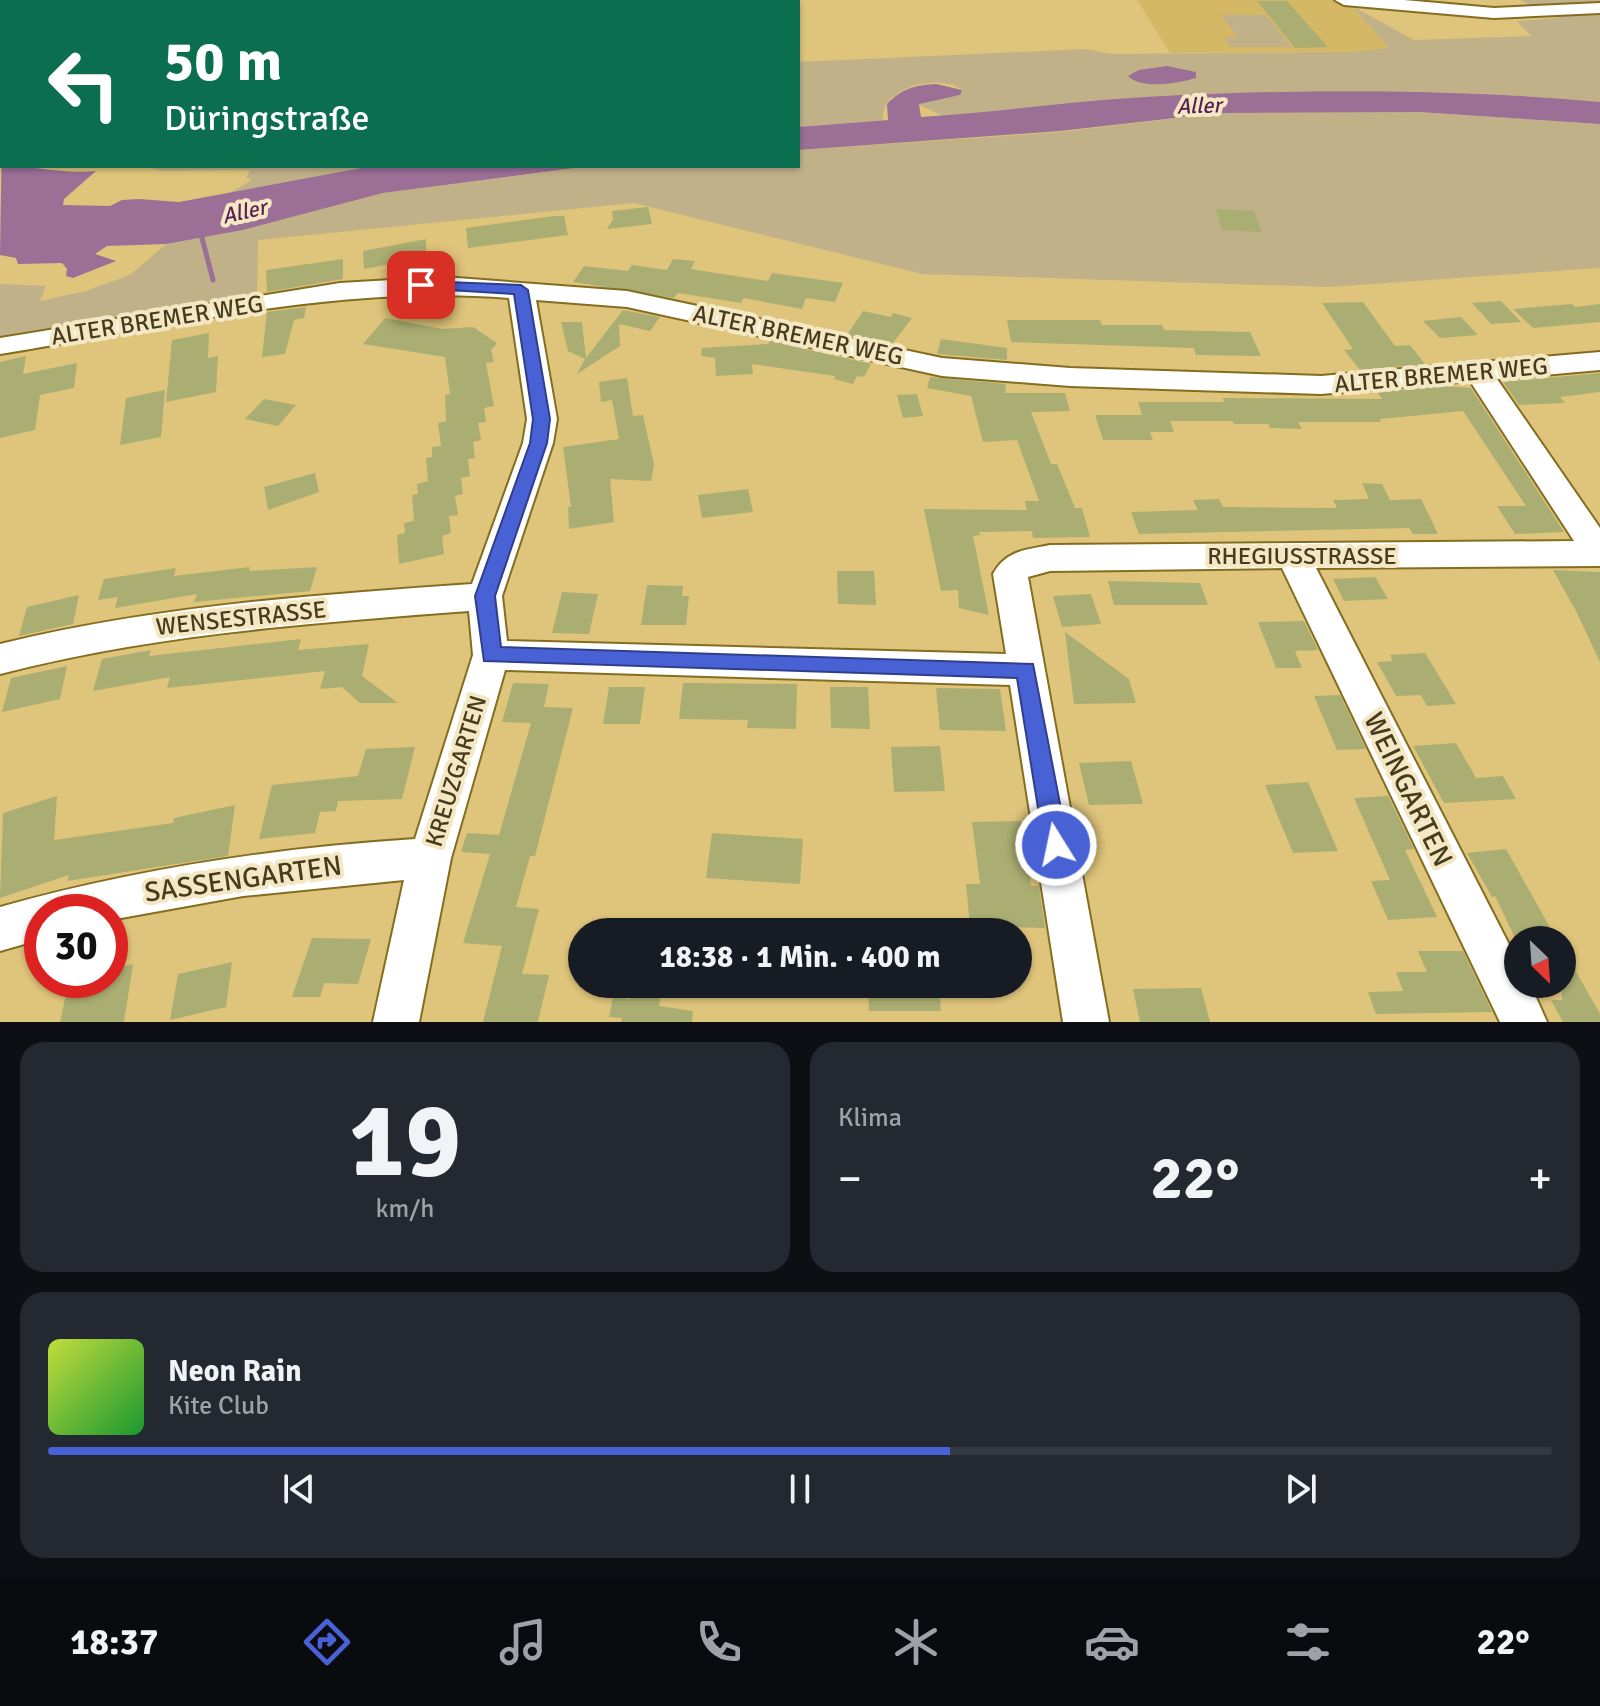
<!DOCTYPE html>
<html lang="de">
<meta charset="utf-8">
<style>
body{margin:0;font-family:Signika,sans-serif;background:#242831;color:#f1f3f6;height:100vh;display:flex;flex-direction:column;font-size:30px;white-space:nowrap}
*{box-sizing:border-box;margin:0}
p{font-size:26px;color:#9ea1a6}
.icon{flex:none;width:44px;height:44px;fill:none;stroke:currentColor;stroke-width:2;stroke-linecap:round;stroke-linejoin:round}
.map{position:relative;height:1022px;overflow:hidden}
.details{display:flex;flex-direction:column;gap:20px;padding:20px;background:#0d0f14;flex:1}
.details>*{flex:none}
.banner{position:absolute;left:0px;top:0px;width:800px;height:168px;box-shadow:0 2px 6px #0004;background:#0b6e4f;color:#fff;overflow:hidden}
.needle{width:52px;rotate:155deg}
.buttons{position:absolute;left:1504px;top:926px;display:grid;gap:16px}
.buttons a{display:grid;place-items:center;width:72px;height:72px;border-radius:50%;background:#171b24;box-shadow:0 2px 6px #0004;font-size:40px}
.speed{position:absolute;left:24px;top:894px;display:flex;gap:16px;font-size:40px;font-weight:700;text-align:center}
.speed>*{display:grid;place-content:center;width:104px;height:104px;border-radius:50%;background:#171b24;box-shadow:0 2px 6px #0004;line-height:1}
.speed .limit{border:12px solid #d22;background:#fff;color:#111}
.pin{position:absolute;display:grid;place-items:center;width:68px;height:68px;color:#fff;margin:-34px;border-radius:16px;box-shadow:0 4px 12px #0006}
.me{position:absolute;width:88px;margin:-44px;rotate:350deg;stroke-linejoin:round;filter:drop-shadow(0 0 6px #0008)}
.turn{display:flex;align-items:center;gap:28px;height:168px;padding:0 32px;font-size:36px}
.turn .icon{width:104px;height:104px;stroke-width:2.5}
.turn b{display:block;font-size:56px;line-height:68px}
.big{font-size:60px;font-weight:800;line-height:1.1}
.details .widget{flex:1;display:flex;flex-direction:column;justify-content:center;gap:12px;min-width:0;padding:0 28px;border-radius:24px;background:#242831}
.details .dial{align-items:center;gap:0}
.dial b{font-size:104px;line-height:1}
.song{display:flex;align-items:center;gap:24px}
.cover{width:96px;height:96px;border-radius:12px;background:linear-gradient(135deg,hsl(70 70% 55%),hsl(130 70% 35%))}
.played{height:8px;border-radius:4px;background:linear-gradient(90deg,#4861d5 60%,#363941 60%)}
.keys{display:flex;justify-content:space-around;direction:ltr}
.heat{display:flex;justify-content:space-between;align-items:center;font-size:44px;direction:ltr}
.details .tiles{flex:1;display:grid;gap:20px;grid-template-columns:1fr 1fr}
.widget:last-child{grid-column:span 2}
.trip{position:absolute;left:568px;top:918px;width:464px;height:80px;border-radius:40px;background:#171b24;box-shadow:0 2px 6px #0004;font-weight:800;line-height:80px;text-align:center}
.menu{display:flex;height:128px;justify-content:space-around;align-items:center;background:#090b0e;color:#9ea1a6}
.menu .icon{width:56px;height:56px}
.menu .selected{color:#4861d5}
.menu b{font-size:36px;color:#f1f3f6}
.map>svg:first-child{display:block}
</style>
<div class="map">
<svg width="1600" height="1022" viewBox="0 0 1600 1022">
<rect width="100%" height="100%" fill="#dfc47b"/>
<polygon fill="#d5b865" points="1137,0 1346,0 1390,48 1349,52 1170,53"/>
<g fill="#c0b189">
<path d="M1520,0H1600V102C1381,81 1161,95 943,116L918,104L959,95L962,90C940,73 879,87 883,120L798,127V62L1085,49L1113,54L1349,52L1389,48L1352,6L1414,40L1531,36L1517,21L1558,18Z"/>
<polygon points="1221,15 1266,15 1292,47 1231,47 1224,38 1237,37"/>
<polygon points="1419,112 1600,124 1600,268 1329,287 922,274 634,203 258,240 257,296 0,338 0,284 46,286 40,301 86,291 130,275 166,244 243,230 383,193 593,166 798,166 798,150 1060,132 1219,113"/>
<polygon points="142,166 372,166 227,194 249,182 251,179 246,178 250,170 161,171"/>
</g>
<g fill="#9c6f97">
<path d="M1167,66L1196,72V78C1178,83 1142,90 1128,76L1139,70Z"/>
<path d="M936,84L962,90L960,95L919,104L921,117C995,113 1070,101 1145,97C1296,89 1450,88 1600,102V124L1419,112L1219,113L1060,131L798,150V127L888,120L887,104C901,89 915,85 936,84Z"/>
<path d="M2,131V166C34,166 63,174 96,171L64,199L63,205L110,206L122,200L139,199L179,202L372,166H590L383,193L243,230L166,244L107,246L95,254L116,261L73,278L66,276L67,269L62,263L18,264L16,258L0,255Z"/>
</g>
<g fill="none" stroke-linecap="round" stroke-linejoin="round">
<polyline stroke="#9c6f97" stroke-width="4" points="181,2 184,0"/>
<polyline stroke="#9c6f97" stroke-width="5" points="202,238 213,280"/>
</g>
<g fill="#abae72">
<polygon points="1257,1 1287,1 1328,47 1295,48"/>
<polygon points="648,207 652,224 607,229 613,219 612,211"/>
<polygon points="1216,209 1254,211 1262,232 1222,230"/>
<polygon points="554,216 564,216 568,235 468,248 466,228"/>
<polygon points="426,239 426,257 364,269 363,251"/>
<polygon points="343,259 343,279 267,292 266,270"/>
<polygon points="673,259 695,261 691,269 768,281 772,273 843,283 835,302 806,298 802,309 744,298 741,303 678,293 674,298 573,282 584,266 628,271 632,265 667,270"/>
<polygon points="1501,301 1521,322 1491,324 1472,303"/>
<polygon points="1363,302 1395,346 1410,345 1425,364 1360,370 1344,350 1353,349 1322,303"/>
<polygon points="1572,304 1575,307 1600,304 1600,322 1533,328 1513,309"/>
<polygon points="306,307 304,318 294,320 285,354 262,357 267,312"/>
<polygon points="623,310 660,317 650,331 619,324 620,346 577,374 585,359 568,351 561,322 582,322 586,358"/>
<polygon points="863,311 891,317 893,313 912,318 892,344 847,335"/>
<polygon points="1461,317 1478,335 1440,338 1423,321"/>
<polygon points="385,318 442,329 473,327 497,343 491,350 494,362 486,363 494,406 484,408 486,422 478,423 481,440 473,442 475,458 468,459 470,476 461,478 463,494 455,496 458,515 449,516 451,533 442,536 444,554 399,564 397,535 405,533 404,523 414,521 412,495 418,494 417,484 428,481 426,458 432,457 432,447 441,446 438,423 446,421 445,395 450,394 445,357 363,344"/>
<polygon points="1007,320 1100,320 1102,325 1162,325 1164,330 1250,332 1261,356 1196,355 1194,348 1011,342"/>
<polygon points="209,333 208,358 218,356 216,392 166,402 172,340"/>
<polygon points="941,339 1007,348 1007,360 937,354"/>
<polygon points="770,341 871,364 864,377 857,376 853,384 834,379 835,376 752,364 753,374 716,376 715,358 701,356 702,348 768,344"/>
<polygon points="26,356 23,374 77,363 74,388 40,395 35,430 0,438 0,362"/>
<polygon points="1600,373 1600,392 1560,397 1565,403 1519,405 1503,382"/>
<polygon points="930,377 1006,384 1005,393 1065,393 1070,411 1031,412 1051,464 1057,464 1075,508 1082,508 1090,537 1033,538 1032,531 979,532 980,535 973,536 989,615 959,608 958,590 941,591 924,509 1027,510 1025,501 1039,501 1017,440 983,442 971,396 927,388"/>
<polygon points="627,378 633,416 643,415 654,464 651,481 610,479 614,522 569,529 568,507 571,507 563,447 619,439 612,400 601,402 599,382"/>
<polygon points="1443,386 1471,388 1564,532 1515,534 1497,506 1526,506 1463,411 1380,419 1381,422 1298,422 1302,429 1270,428 1268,424 1234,424 1232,421 1170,421 1174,432 1150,432 1153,440 1103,440 1095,415 1142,415 1138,402 1224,402 1223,398 1382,399 1377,392"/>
<polygon points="165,390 161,437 120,445 126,398"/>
<polygon points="917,394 923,416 903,418 897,395"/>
<polygon points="264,399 296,405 278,426 245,419"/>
<polygon points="315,473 319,492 268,510 264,487"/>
<polygon points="1362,483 1382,484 1390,500 1421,499 1438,534 1413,534 1409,528 1139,534 1131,512 1198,510 1193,500 1219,499 1223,507 1337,508 1333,500 1369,499"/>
<polygon points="748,489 753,512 702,518 698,495"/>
<polygon points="250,567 249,571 317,567 310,591 194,602 197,594 115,608 118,597 98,600 104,579 176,568 174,576"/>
<polygon points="1553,570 1600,572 1600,662 1576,611"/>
<polygon points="837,571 874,571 876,605 838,604"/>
<polygon points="1375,577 1388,599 1344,601 1333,579"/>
<polygon points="1108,581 1200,583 1208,605 1114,605"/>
<polygon points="647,585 683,586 682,596 689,596 686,625 641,625"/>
<polygon points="562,592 598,594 589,634 552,633"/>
<polygon points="1091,594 1101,624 1062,627 1053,596"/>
<polygon points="79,595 73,624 19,636 27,607"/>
<polygon points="1304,621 1318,650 1295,651 1302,668 1276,668 1258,622"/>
<polygon points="1065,632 1129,679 1136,703 1074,704"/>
<polygon points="301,639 298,650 369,644 362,676 398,703 360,703 342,687 320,689 325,671 167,688 170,677 93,691 102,659 151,650 149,656"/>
<polygon points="1425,653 1456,704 1427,706 1421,695 1396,696 1377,662 1393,661 1390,655"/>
<polygon points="67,666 60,699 2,712 11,678"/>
<polygon points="513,683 549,684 544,707 573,708 535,856 530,856 516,907 539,909 522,974 549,975 538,1022 483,1022 502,946 463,943 490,854 461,852 467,833 499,835 531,723 502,722"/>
<polygon points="683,683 797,684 796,729 747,728 748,720 679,719"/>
<polygon points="609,687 645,687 640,724 603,724"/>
<polygon points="830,687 868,687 870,729 831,728"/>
<polygon points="936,688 1000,689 1006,731 940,730"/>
<polygon points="1340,695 1366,749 1337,750 1314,696"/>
<polygon points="1456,743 1476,778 1503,776 1516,799 1444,803 1413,746"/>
<polygon points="940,746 945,791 894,792 891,747"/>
<polygon points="415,747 402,799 338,801 336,811 320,812 315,833 259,839 272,785 358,776 366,749"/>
<polygon points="1131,761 1143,804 1089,805 1079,763"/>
<polygon points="1308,782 1338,851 1293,853 1265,785"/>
<polygon points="57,796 54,840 173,823 174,818 235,805 228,856 67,881 69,875 0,898 3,813"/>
<polygon points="1388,796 1414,849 1405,850 1437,917 1388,920 1371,881 1390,880 1354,798"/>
<polygon points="1021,821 1031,886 1039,886 1045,928 970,926 966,884 980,884 972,822"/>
<polygon points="712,833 803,839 800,884 706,878"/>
<polygon points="1506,849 1557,940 1518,938 1518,944 1495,896 1492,897 1467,853"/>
<polygon points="312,938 371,939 358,984 324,983 320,997 292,997"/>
<polygon points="1562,947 1600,1014 1600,1022 1563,1022 1551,1000 1562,1000"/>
<polygon points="1418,951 1463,951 1492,1012 1376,1014 1368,992 1403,991 1396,972 1427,972"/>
<polygon points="232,962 226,1007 170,1020 178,974"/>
<polygon points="133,964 124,1022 60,1022 69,980 110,980 110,970"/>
<polygon points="868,984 939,984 941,1011 869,1011"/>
<polygon points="632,986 662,989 659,1006 693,1011 692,1022 621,1022 622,1018 609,1017 613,997 630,999"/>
<polygon points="1201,988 1210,1022 1140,1022 1133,989"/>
</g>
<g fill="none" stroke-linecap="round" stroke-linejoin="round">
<defs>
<g id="minor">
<polygon points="463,0 487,0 461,2"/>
<polygon points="1335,0 1404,0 1494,8 1600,3 1600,13 1494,18 1344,5"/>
<path d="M444,277L627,291L942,358L1070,368L1321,376L1600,352V370L1497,379L1600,528V566L1316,568L1518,962V984H1530L1547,1022H1500L1282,568L1050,571L1028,577L1109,1022H1063L1010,685L505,670L451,858L419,1022H373L404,880L243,896L110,920V912H42V939L0,951V907C136,869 273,848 415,839L473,655L469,611C311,623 154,634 0,674V644C155,606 313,595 472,584L523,443L527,419L509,298C339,284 168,327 0,354V338L340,283ZM536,300L627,307L942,376L1070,386L1321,394L1470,381L1574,541L1050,545C1026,550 1006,550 993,574L1006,654L507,641L502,596L553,443L557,419Z"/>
</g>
<g id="major">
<polyline points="208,2 213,0"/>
<polyline points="0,79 2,78"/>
</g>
</defs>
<use href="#minor" stroke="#856d1f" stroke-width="4"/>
<use href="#major" stroke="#856d1f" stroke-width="44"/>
<use href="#minor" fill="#fff" fill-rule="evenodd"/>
<use href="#major" stroke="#fff" stroke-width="40"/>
</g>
<polygon fill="#4861d5" stroke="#2f3f8a" stroke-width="2" points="421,281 521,285 528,290 550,419 547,443 495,596 501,647 1033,664 1068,845 1064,853 1056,856 1047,853 1044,845 1017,678 484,661 475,596 530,443 533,419 514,294 416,288 416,282"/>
<g text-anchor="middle" stroke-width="8" stroke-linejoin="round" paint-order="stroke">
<g font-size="22" font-style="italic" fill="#581f54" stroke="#f4e7c3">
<text transform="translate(1199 105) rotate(-2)" y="8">Aller</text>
<text transform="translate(244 211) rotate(-13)" y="8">Aller</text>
</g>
<g font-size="24" fill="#463b1d" stroke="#f4e7c3">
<text transform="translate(157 320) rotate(-9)" y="8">ALTER BREMER WEG</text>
<text transform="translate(798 335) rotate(12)" y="8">ALTER BREMER WEG</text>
<text transform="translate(1441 375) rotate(-5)" y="8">ALTER BREMER WEG</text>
<text x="1302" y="564">RHEGIUSSTRASSE</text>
<text transform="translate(241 618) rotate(-6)" y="8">WENSESTRASSE</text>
<text transform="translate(456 771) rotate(-73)" y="8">KREUZGARTEN</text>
</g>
<g font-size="28" fill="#463b1d" stroke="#f4e7c3">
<text transform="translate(1409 789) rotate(64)" y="10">WEINGARTEN</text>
<text transform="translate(243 878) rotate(-8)" y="10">SASSENGARTEN</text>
</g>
</g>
</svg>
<div class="buttons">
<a><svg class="needle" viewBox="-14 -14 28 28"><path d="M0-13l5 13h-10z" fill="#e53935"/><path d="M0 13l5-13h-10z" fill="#9ea1a6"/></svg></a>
</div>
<div class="speed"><div class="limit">30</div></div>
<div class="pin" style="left:421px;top:285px;background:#d93025"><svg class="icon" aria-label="arrive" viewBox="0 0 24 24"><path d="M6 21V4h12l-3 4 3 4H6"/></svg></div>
<svg class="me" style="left:1056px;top:845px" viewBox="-20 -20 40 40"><circle r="17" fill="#4861d5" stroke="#fff" stroke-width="3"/><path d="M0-11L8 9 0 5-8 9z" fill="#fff"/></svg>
<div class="trip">18:38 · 1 Min. · 400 m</div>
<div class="banner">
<div class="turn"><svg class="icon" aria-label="left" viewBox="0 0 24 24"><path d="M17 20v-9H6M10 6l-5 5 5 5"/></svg><div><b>50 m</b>Düringstraße</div></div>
</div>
</div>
<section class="details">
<div class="tiles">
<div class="widget dial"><b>19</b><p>km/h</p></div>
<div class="widget"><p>Klima</p>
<div class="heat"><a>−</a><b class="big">22°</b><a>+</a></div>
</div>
<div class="widget">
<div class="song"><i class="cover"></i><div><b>Neon Rain</b><p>Kite Club</p></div></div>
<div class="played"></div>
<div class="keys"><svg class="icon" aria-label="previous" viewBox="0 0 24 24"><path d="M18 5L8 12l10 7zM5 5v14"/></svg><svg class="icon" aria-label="pause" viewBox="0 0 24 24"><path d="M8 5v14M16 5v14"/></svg><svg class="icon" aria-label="next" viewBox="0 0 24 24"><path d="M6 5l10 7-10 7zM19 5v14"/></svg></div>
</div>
</div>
</section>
<nav class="menu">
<b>18:37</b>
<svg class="icon selected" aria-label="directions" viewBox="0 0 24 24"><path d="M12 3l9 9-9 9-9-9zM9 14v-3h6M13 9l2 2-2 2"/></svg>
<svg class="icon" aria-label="music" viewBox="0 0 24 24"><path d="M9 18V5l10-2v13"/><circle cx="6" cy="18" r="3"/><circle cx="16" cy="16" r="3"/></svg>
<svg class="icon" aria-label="phone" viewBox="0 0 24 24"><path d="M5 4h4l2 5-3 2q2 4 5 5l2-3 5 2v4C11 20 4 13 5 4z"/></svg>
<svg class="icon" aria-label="climate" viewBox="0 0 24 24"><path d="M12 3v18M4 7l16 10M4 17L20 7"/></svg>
<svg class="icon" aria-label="car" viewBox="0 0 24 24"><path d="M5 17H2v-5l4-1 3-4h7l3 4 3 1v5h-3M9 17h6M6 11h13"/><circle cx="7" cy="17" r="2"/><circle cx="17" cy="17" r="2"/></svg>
<svg class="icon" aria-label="filters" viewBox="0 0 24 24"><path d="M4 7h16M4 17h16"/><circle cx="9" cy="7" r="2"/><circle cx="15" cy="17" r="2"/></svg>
<b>22°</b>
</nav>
